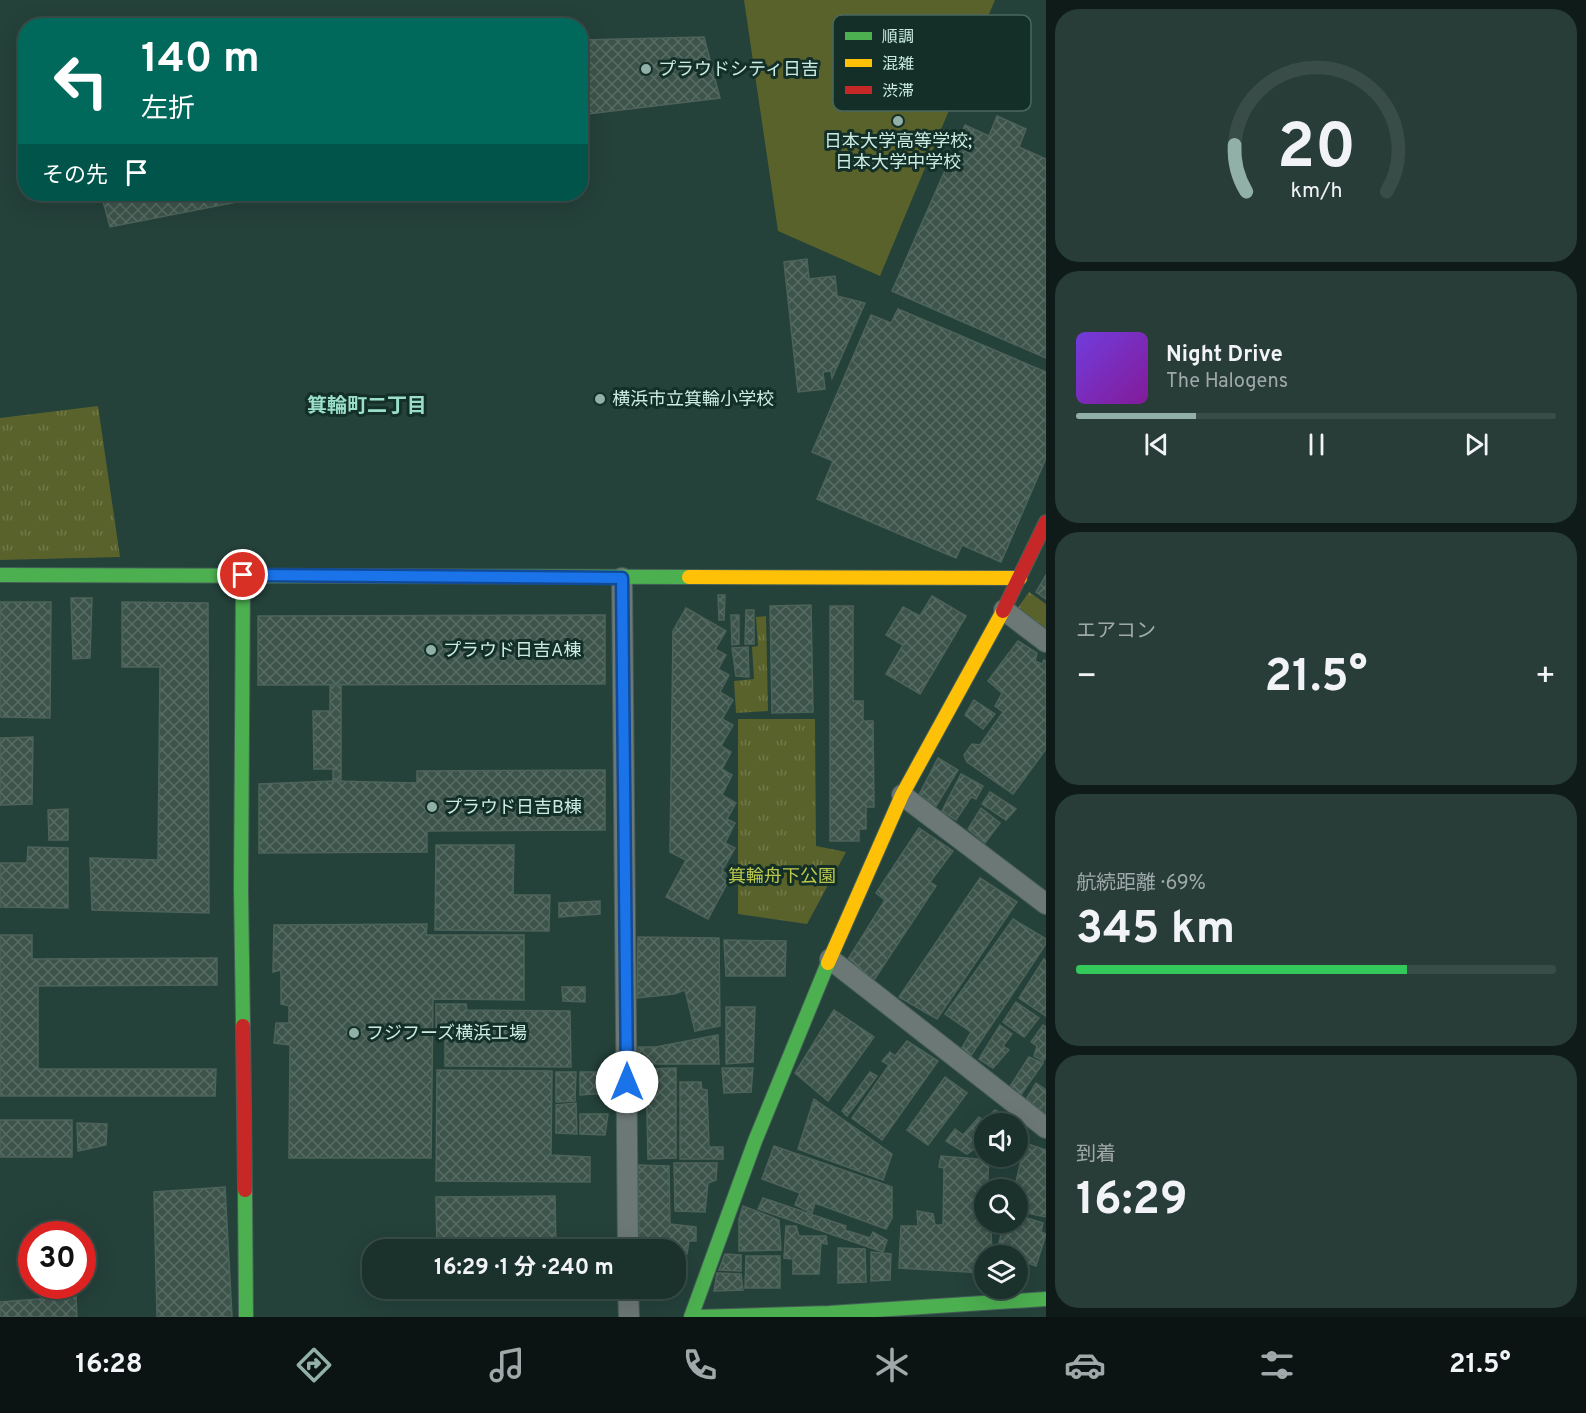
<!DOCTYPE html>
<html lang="ja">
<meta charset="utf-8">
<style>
body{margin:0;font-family:Overpass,"Noto Sans JP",sans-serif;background:#283d38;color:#f1f3f6;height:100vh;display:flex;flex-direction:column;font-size:22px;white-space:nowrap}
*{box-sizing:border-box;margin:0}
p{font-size:20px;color:#a0a9a9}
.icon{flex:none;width:33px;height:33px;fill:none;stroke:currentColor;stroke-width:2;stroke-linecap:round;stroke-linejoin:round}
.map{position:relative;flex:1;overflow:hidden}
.sheet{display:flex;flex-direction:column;gap:9px;padding:9px;background:#0f1b18;width:540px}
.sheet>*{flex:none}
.banner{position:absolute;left:18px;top:18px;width:570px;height:183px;border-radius:24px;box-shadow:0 6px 24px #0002,0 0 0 2px #394c48;background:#00695c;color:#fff;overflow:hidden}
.fabs{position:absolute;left:974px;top:1113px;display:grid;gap:12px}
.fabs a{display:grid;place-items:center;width:54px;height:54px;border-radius:50%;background:#1b312c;box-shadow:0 6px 24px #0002,0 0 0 2px #394c48;font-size:30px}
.speed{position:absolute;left:18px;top:1221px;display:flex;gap:12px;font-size:30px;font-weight:700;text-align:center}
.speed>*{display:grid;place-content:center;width:78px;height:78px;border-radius:50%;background:#1b312c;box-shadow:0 6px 24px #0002,0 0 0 2px #394c48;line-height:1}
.speed .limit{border:9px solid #d22;background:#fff;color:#111}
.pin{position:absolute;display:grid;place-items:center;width:51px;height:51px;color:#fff;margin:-26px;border:3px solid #fff;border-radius:50%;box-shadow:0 2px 6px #0007}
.me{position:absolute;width:66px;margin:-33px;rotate:0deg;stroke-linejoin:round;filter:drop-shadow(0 0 4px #0008)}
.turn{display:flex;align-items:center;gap:21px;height:126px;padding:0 24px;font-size:27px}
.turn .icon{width:78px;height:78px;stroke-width:2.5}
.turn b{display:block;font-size:42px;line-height:51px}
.then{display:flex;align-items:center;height:57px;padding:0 24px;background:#0003;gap:12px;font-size:22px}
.big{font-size:45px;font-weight:700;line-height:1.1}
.sheet .widget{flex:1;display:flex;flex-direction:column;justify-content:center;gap:9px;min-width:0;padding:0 21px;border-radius:24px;background:#283d38}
.sheet .dial{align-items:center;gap:0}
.dial svg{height:156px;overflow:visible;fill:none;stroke:#394c48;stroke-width:7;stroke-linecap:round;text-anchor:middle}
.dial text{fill:#f1f3f6;stroke:none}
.song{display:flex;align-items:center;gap:18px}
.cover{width:72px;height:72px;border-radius:9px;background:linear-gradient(135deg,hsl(260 70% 55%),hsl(290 70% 35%))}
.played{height:6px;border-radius:3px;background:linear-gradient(90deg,#91b0a7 25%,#394c48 25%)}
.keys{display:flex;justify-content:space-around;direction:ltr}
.heat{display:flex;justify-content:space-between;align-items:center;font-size:33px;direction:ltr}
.charge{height:9px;border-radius:4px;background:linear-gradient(90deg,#34c759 69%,#394c48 0)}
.trip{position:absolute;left:362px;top:1239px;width:324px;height:60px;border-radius:24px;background:#1b312c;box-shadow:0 6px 24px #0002,0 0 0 2px #394c48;font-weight:700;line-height:60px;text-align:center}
.menu{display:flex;height:96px;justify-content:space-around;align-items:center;background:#0b1412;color:#a0a9a9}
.menu .icon{width:42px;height:42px}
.menu .active{color:#91b0a7}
.menu b{font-size:27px;color:#f1f3f6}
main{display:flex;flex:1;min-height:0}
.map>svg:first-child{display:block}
</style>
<main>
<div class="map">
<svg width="1046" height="1317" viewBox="0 0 1046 1317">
<defs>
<pattern id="grass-tufts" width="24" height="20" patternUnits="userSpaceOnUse" patternTransform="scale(1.5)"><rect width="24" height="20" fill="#59622b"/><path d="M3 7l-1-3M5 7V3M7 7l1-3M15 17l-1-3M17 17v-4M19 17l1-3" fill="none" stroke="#707949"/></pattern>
<pattern id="building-cross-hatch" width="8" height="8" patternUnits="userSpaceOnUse" patternTransform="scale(1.5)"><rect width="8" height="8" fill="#3d544b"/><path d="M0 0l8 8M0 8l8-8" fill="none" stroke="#586d65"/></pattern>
</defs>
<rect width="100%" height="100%" fill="#24413a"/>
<g fill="url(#grass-tufts)">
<polygon points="98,406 120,557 0,560 0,418"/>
<polygon points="1029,592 1046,604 1046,630 1017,609"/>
<polygon points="766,616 768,711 736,713 734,681 754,679 752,647 758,646 756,617"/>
<polygon points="738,719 815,719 816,846 846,852 807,924 738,914"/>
</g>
<polygon fill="#59622b" points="744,0 995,0 880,276 778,231"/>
<g fill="url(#building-cross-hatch)" stroke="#4d635a" stroke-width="1.5">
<polygon points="704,37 720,98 580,115 580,40"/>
<polygon points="997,116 1026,129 1019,147 1046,159 1046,358 892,291 965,125 989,136"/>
<polygon points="101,194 261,194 262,197 110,227"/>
<polygon points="807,259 809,279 835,276 837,296 865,303 832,378 831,371 823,372 825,389 798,392 784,262"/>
<polygon points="898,309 1046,372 1046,458 1001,562 962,545 956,558 817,499 833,461 812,452 871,315 891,323"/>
<polygon points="1046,575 1046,599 1036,592"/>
<polygon points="718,595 725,595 724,620 719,620"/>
<polygon points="932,596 966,616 920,694 886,674 903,645 886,635 903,607 920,616"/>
<polygon points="71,598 92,598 90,658 73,659"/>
<polygon points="0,602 51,602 50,718 0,717"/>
<polygon points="122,602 208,603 209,913 92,910 90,858 158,860 160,667 122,667"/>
<polygon points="811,605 813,712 772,713 770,606"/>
<polygon points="830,606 853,606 853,701 863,701 863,721 873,721 874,807 866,807 866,829 859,829 859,841 830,841"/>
<polygon points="686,608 726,631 715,649 726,655 718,669 729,675 720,692 733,700 722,719 733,725 721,746 731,752 722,769 732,775 722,795 736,803 727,819 735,823 725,843 735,848 722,871 731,876 708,919 666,897 686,860 670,852 673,631"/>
<polygon points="746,610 754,610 754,644 745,644"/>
<polygon points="605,615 605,684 258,685 258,616"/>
<polygon points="731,615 739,615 739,644 732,645"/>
<polygon points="1018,641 1037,653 1035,661 1042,664 1044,660 1046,661 1046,749 1013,794 967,762 964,755 972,744 980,745 1003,712 995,706 1002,693 988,681"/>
<polygon points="748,647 749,677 736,676 732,648"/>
<polygon points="330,686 341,686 341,781 333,781 333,769 314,769 313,711 330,711"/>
<polygon points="974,700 995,714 983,729 965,715"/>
<polygon points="33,737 32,804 0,805 0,738"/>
<polygon points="938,758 958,770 936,806 919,795"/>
<polygon points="605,770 605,830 427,831 427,852 259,853 259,784 333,781 417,783 417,771"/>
<polygon points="961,774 983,786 976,799 971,797 956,820 942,811"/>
<polygon points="990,792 1016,809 1006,820 982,804"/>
<polygon points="981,808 1000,823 985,843 968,829"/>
<polygon points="68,809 68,840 49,840 48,810"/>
<polygon points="919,828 953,851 930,882 936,886 872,983 845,964 885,900 876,893"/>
<polygon points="436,845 514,845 513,895 550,895 549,931 435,930"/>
<polygon points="28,847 68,848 68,908 0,907 0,863 27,863"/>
<polygon points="980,878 1017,902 937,1019 899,997"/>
<polygon points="600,901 600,914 559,917 559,903"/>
<polygon points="1013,919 1046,939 1046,944 968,1060 959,1053 971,1032 945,1014"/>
<polygon points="427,924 426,935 524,935 524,1000 433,999 431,1158 289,1158 290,1045 274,1043 276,1023 289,1023 289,1006 281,1004 281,970 273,972 274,925"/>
<polygon points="0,935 32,935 32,959 217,958 217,985 38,986 38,1069 216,1069 215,1096 0,1096"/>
<polygon points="638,937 719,938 720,1026 695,1031 685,990 674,994 637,998"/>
<polygon points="724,940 786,941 785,976 726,976"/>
<polygon points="1044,959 1046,961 1046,1016 1019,998"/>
<polygon points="562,987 585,987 585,1002 563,1001"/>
<polygon points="1016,1002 1039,1018 1024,1037 1003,1022"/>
<polygon points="436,1004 466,1004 467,1010 570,1011 571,1067 445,1066 445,1028 436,1028"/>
<polygon points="726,1007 755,1007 753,1062 726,1064"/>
<polygon points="834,1010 874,1037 828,1101 795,1073"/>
<polygon points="1000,1025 1012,1034 1003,1046 1009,1050 993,1068 979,1059"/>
<polygon points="1043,1025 1046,1027 1046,1058 1043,1061 1034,1056 1037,1046 1031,1042"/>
<polygon points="718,1035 719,1064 638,1064 638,1047 656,1047"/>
<polygon points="907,1041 938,1061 882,1140 852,1118 889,1065 882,1061 890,1052 895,1056"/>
<polygon points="1029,1057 1043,1063 1020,1096 1009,1088"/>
<polygon points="676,1068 676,1158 648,1159 646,1069"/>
<polygon points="722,1068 753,1068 751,1092 724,1093"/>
<polygon points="437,1070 552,1071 551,1155 590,1157 590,1182 436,1181"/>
<polygon points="556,1072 576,1072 575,1101 556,1102"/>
<polygon points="580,1072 609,1072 608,1093 580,1095"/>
<polygon points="870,1072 877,1076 847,1116 842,1111"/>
<polygon points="945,1077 967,1093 928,1145 907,1130"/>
<polygon points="680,1082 701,1082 702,1089 707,1090 709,1147 723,1147 723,1159 680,1159"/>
<polygon points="1036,1083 1046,1090 1046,1117 1025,1101"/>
<polygon points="814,1099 892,1154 883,1180 798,1149"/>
<polygon points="576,1103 577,1134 556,1133 556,1105"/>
<polygon points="995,1110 1011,1120 1008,1124 984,1124 984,1151 977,1147 967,1154 946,1141 955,1129 963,1135 979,1117 984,1121"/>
<polygon points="580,1114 608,1114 605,1135 580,1134"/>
<rect x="0" y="1120" width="72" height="37"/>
<polygon points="77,1123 107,1124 106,1145 78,1151"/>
<polygon points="1025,1143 1046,1150 1046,1217 1017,1211 1017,1190 1014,1190"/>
<polygon points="774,1146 892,1187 892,1218 886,1229 815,1203 812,1213 795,1205 800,1193 762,1179"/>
<polygon points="941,1156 989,1160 987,1190 984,1190 984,1222 986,1222 986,1229 991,1232 992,1254 984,1256 984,1273 899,1268 901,1226 918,1226 917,1211 933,1214 935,1225 943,1225 944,1168 939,1167"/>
<polygon points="674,1163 717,1163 716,1180 708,1183 705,1212 675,1211"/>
<polygon points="638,1165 669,1166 670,1224 696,1227 696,1241 689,1241 687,1254 676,1254 676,1282 675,1250 639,1250"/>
<polygon points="225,1187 232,1317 157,1317 154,1192"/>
<polygon points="555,1196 556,1250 437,1250 436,1197"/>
<polygon points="763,1198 846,1226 845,1230 870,1238 873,1232 887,1240 883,1252 758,1209"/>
<polygon points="743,1206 779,1220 781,1250 739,1251 739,1219"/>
<polygon points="1017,1215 1043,1223 1041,1232 1046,1234 1036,1266 1025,1262 1025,1256 1009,1254 1008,1256 996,1255 1004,1222 1017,1222"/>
<polygon points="786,1226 796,1226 799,1236 826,1236 827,1244 821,1243 819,1274 793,1274 793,1259 784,1258"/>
<polygon points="838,1248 865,1249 866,1282 838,1283"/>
<polygon points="871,1252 891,1254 890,1280 871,1281"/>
<polygon points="725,1254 741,1255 741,1271 719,1270"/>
<polygon points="746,1256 780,1256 780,1288 745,1288"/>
<polygon points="717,1273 741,1274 743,1290 714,1291"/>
<polygon points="76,1296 77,1317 0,1317 0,1302"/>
</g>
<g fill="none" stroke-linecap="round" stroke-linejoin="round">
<defs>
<g id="street">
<polyline points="622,578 628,1250"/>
<polyline points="1004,610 1046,642"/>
<polyline points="902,795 1046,904"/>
<polyline points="830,959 1046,1128"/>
<polyline points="628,1288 629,1317"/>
</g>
<g id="fast">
<polyline points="0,575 689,577"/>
<polyline points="243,1026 241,889 243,575"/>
<polyline points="245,1190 246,1317"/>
<polyline points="691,1317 755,1141 828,963"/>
<polyline points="697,1317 829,1313 1046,1299"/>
</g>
<g id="slow">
<polyline points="689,577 1020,578"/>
<polyline points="828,963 902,795 1003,611"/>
</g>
<g id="jam">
<polyline points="1003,611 1046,522"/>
<polyline points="243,1026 245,1190"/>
</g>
</defs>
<use href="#street" stroke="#455d57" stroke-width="22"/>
<use href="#fast" stroke="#455d57" stroke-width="16"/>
<use href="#slow" stroke="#455d57" stroke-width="16"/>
<use href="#jam" stroke="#455d57" stroke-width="16"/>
<use href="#street" stroke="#6c7875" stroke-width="20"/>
<use href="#fast" stroke="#4caf50" stroke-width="14"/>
<use href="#slow" stroke="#ffc107" stroke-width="14"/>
<use href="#jam" stroke="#c62828" stroke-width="14"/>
</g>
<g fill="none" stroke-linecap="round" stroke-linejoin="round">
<defs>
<polyline id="route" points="243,575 622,578 627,1082"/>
</defs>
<use href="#route" stroke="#114b97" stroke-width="15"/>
<use href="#route" stroke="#1a73e8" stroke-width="10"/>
</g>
<g fill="#91b0a7" stroke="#132f28" stroke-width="2">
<circle cx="646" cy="69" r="6"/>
<circle cx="898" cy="121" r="6"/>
<circle cx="600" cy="399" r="6"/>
<circle cx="431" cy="650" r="6"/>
<circle cx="432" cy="807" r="6"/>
<circle cx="354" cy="1033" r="6"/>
</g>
<g text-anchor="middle" stroke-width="6" stroke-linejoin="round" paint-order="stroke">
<g font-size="18" fill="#cbece2" stroke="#132f28" text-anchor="start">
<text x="658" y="75">プラウドシティ日吉</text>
<text x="898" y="147" text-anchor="middle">日本大学高等学校;<tspan x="898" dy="21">日本大学中学校</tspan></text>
<text x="612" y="405">横浜市立箕輪小学校</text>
<text x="443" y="656">プラウド日吉A棟</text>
<text x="444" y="813">プラウド日吉B棟</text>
<text x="366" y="1039">フジフーズ横浜工場</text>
</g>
<g font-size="18" fill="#bec94a" stroke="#132f28">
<text x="782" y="882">箕輪舟下公園</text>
</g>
<g font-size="20" font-weight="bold" fill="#9adfca" stroke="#132f28">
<text x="367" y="412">箕輪町二丁目</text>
</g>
</g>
<rect x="833" y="15" width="198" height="96" rx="9" fill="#132f28" stroke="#4a6860" stroke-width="1.5"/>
<rect x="845" y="32" width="27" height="8" fill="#4caf50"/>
<rect x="845" y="59" width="27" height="8" fill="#ffc107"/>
<rect x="845" y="86" width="27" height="8" fill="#c62828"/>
<g font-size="16" fill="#cbece2">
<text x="882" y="42">順調</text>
<text x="882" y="69">混雑</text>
<text x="882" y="96">渋滞</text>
</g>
</svg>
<div class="fabs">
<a><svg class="icon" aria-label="sound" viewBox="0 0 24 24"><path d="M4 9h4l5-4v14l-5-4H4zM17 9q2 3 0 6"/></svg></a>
<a><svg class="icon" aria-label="search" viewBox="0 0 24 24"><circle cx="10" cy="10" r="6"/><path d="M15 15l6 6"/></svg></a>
<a><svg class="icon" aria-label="layers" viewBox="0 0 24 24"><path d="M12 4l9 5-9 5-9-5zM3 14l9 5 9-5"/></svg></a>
</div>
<div class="speed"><div class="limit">30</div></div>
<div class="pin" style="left:243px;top:575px;background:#d93025"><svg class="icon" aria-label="arrive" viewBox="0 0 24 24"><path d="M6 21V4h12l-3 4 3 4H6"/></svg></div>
<svg class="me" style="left:627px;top:1082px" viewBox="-20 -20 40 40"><circle r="19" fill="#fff"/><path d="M0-13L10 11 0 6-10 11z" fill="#1a73e8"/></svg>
<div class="trip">16:29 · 1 分 · 240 m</div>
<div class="banner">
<div class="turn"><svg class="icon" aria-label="left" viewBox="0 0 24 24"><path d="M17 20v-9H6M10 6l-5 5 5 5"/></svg><div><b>140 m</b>左折</div></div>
<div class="then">その先<svg class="icon" aria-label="arrive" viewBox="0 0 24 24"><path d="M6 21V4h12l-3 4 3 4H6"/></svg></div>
</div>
</div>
<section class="sheet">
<div class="widget dial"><svg viewBox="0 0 100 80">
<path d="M14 69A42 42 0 1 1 86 69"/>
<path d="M14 69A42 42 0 0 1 8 45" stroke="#91b0a7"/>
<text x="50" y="56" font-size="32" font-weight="700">20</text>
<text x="50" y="72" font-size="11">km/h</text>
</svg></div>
<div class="widget">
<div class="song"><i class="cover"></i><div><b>Night Drive</b><p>The Halogens</p></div></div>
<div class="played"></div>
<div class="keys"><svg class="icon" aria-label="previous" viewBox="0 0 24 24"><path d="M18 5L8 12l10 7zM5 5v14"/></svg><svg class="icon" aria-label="pause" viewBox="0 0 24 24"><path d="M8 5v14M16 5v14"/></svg><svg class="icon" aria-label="next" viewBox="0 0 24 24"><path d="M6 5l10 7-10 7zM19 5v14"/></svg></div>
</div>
<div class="widget"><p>エアコン</p>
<div class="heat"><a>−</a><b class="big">21.5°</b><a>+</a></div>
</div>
<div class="widget"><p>航続距離 · 69%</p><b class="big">345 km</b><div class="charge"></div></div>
<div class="widget"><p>到着</p><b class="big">16:29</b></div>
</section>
</main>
<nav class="menu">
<b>16:28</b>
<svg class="icon active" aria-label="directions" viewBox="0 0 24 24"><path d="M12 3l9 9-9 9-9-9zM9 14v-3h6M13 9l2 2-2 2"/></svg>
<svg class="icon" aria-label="music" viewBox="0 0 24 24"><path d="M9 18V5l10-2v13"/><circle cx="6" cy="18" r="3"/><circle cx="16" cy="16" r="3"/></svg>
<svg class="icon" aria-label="phone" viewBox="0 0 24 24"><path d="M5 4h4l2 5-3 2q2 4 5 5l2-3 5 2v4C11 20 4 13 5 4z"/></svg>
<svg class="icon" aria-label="climate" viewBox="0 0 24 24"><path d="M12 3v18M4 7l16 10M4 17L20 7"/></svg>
<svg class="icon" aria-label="car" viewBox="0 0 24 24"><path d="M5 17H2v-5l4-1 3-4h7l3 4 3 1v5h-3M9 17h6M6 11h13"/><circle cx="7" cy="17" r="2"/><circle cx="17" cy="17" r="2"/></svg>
<svg class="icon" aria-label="filters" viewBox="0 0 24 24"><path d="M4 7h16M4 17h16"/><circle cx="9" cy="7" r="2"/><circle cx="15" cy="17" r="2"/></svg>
<b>21.5°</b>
</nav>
